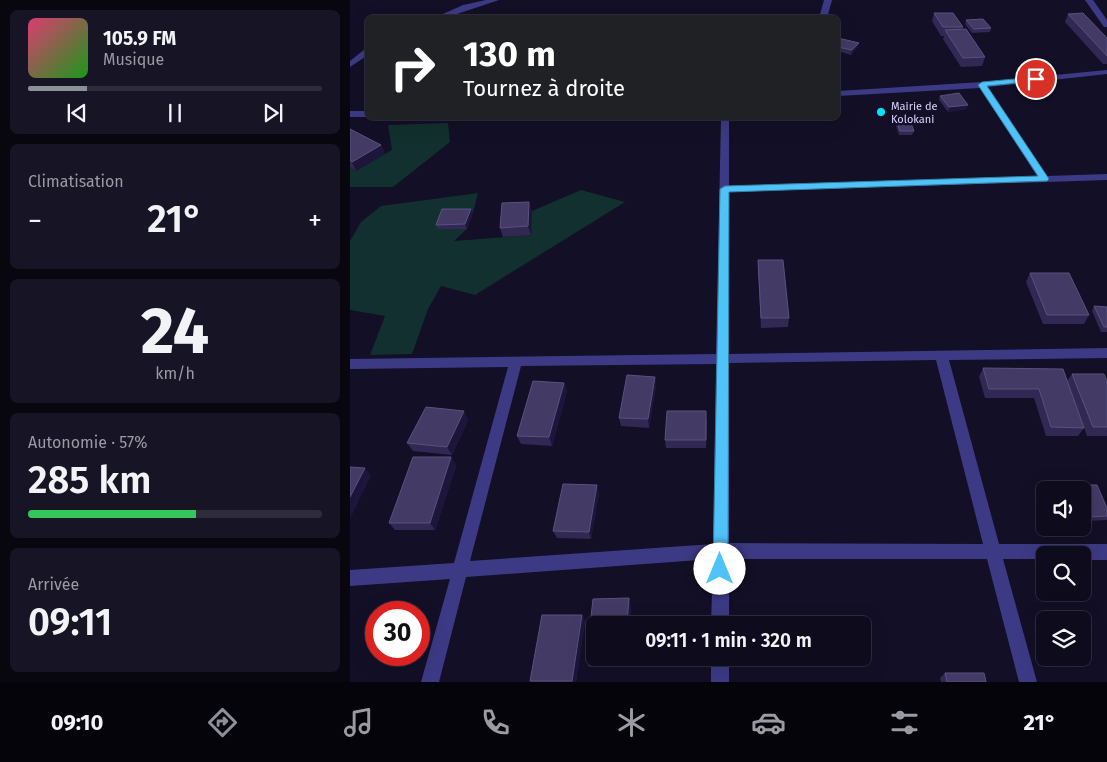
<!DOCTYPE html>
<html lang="fr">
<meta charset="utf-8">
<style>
body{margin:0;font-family:"Fira Sans",sans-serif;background:#171425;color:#f1f3f6;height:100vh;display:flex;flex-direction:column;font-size:19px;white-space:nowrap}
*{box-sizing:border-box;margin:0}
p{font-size:16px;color:#9b9ba3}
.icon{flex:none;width:28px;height:28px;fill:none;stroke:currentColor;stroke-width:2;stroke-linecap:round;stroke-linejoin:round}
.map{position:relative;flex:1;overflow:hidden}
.details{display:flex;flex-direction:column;gap:10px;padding:10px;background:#08060f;width:350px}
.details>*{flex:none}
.guide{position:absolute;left:15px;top:15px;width:475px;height:105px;border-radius:8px;box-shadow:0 5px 20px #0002,0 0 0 1px #2e2b3b;background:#202124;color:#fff;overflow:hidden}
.tools{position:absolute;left:686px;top:481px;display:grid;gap:10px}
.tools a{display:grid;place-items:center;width:55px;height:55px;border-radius:8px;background:#0e0b1c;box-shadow:0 5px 20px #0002,0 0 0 1px #2e2b3b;font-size:25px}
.speed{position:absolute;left:15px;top:601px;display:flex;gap:10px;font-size:25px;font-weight:700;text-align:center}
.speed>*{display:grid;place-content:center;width:65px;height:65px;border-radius:50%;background:#0e0b1c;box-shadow:0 5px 20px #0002,0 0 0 1px #2e2b3b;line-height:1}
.speed .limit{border:8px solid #d22;background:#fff;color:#111}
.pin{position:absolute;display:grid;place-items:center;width:42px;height:42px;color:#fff;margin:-21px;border:2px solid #fff;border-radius:50%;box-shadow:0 1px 5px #0007}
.me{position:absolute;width:55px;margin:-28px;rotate:0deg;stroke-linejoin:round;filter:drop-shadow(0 0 4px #0008)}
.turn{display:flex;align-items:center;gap:18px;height:105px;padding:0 15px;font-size:22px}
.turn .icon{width:65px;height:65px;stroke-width:2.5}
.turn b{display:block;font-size:35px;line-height:42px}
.big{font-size:38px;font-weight:600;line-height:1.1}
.details .widget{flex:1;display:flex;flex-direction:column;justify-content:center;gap:8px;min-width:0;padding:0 18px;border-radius:8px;background:#171425}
.details .dial{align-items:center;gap:0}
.dial b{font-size:65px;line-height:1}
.song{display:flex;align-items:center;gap:15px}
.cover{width:60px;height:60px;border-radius:8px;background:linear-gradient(135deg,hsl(340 70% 55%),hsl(120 70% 35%))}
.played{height:5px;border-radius:2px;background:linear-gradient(90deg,#8c9099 20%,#2e2b3b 20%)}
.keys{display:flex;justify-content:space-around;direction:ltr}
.heat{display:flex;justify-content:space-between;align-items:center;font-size:28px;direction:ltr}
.charge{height:8px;border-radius:4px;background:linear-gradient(90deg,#34c759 57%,#2e2b3b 0)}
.trip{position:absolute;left:236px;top:616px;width:285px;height:50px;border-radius:8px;background:#0e0b1c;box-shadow:0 5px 20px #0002,0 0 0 1px #2e2b3b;font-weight:600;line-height:50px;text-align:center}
.tabs{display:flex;height:80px;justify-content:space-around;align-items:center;background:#06040b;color:#9b9ba3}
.tabs .icon{width:35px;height:35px}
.tabs .on{color:#8c9099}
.tabs b{font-size:22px;color:#f1f3f6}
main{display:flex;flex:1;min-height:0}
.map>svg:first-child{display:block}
</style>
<main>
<section class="details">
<div class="widget">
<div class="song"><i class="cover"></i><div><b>105.9 FM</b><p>Musique</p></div></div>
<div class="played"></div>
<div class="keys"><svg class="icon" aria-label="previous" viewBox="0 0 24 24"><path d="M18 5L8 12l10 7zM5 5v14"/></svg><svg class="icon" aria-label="pause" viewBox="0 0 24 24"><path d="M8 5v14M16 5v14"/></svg><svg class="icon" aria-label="next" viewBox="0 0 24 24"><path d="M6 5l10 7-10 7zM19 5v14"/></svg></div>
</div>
<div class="widget"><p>Climatisation</p>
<div class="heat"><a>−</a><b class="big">21°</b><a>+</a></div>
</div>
<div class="widget dial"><b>24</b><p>km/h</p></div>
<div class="widget"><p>Autonomie · 57%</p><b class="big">285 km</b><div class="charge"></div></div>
<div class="widget"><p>Arrivée</p><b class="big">09:11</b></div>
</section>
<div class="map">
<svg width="757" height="682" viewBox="0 0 757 682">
<rect width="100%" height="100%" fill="#130f26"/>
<g fill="#12302f">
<polygon points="98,123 100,142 43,187 0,187 0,167 6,171 42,150 38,125"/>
<polygon points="231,190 275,202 125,295 91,286 78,309 62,354 20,355 35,316 0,310 0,241 11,222 31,206 128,193 123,213 88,229 117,229 104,241 181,235 182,211"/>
</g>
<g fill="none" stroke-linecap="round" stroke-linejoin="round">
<g fill="#3d3a85" fill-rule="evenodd">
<polygon points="136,0 149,0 95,18 84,18 113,5"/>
<polygon points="474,0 482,0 477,18 469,18"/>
<polygon points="735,0 743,0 757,20 757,27 754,27"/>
<polygon points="15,49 18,49 18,55 0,67 0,61"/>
<path d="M757,70V74L638,87L697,176L757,174V180L379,192V354L757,348V358L599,360L649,544H757V560H732V555H695V559H653L687,682H669L637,559H379V625H361L363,559L116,577L89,682H71L100,579L0,586V570L104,563L158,367L0,369V359L366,354L371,118H379V186L687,176L630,88L488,96V91L632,82ZM586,360L633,544L379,543V363ZM366,364L363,544L120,561L171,366Z"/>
<rect x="0" y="111" width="18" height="6"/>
<rect x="361" y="658" width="18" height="24"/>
</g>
</g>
<g fill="#312854">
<polygon points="584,13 613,27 612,29 635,57 632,66 611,67 593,39 594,36 591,36 582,21"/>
<polygon points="718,14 757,38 757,64 753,64 715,22"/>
<polygon points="616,20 641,28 640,32 622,33 615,24"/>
<polygon points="488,38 508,47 501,55 488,51"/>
<polygon points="590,96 617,109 598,112 589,100"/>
<polygon points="545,116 564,131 562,135 549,135 544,120"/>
<polygon points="0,129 31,145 35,154 6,171 0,167"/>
<polygon points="182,211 181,235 153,237 150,228"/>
<polygon points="123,213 117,229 88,229 86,225"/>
<polygon points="408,260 439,318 438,327 411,328 408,269"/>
<polygon points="680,273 739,315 734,324 693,324 676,282"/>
<polygon points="744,306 757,307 757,332 751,332 742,311"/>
<polygon points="633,368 717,381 722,374 757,381 757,436 737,436 734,428 728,436 696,436 684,398 635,398 629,377"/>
<polygon points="214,383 217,391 202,446 171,444 167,436"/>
<polygon points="306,386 299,428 271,426 269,418"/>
<polygon points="357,419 356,448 316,448 315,440"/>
<polygon points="118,420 102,455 63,451 57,443"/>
<polygon points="101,457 106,466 85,530 45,530 39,523"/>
<polygon points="726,485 747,485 757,508 757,520 735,521 732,514 732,490 723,490"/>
<polygon points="249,493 241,539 207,538 203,531"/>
<polygon points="279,598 281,605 280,625 245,625 245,658 277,658 276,666 239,667 236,661 243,599"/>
<polygon points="232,615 235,621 226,682 181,682 180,681"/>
<polygon points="595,673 636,682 591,682 590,678"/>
</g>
<g fill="#1d163a">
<polygon points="509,43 508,47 501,55 502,50"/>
<polygon points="618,105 617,109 598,112 599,107"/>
<polygon points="31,145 35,154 6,171 2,162"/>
<polygon points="179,202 182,211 181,235 178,226"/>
<polygon points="121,209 123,213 117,229 115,224"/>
<polygon points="305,377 306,386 299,428 298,419"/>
<polygon points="214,383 217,391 202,446 199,437"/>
<polygon points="114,411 118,420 102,455 97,447"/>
<polygon points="101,457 106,466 85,530 80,523"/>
<polygon points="15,468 21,476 0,519 0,497"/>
<polygon points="247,485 249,493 241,539 239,532"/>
<polygon points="279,598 281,605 280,625 277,625"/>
<polygon points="232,615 235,621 226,682 223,682 222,681"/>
<polygon points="274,658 277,658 276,666 274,660"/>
</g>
<g fill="#433a66" stroke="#5a527e">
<polygon points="584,13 603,13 613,27 593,27"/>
<polygon points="733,13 757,38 757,56 718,14"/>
<polygon points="110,16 124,16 124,18 109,18"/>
<polygon points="633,19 641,28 624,29 616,20"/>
<polygon points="616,29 635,57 613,58 595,30"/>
<polygon points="488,38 509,43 502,50 488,47"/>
<polygon points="609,93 618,105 599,107 590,96"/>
<polygon points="545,116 558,116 564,131 550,131"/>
<polygon points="0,129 31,145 2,162 0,160"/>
<polygon points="179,202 178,226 150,228 152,203"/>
<polygon points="92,209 121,209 115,224 86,225"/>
<polygon points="408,260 433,260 439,318 411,318"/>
<polygon points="680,273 719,273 739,315 697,315"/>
<polygon points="744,306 757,307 757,327 754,327"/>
<polygon points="633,368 713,369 734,428 701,427 689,389 639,389"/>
<polygon points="722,374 754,374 757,381 757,427 743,427"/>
<polygon points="277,375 305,377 298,419 269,418"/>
<polygon points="183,381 214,383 199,437 167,436"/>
<polygon points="76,407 114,411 97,447 57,443"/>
<polygon points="317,411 356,411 356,440 315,440"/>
<polygon points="63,457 101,457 80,523 39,523"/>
<polygon points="0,467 15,468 0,497"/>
<polygon points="213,484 247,485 239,532 203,531"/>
<polygon points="726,485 747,485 757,508 757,516 739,517 732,502 732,490 728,490"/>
<polygon points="279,598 277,625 245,625 245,658 274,658 274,660 236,661 243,599"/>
<polygon points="192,615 232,615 222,681 180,681"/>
<polygon points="595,673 634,673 636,682 597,682"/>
</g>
<polygon fill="#4fc3f7" stroke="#337fa1" points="686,77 689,79 688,81 637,86 699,179 697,181 379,192 378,569 376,574 370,576 365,574 363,569 370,189 375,186 688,176 628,85 632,82"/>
<circle fill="#00e5ff" stroke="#130f26" stroke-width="2" cx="531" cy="112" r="5"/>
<g text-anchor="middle" stroke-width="5" stroke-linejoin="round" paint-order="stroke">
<g font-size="11" fill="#d9d4ff" stroke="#130f26" text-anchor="start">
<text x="541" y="110">Mairie de<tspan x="541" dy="13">Kolokani</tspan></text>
</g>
</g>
</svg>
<div class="tools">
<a><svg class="icon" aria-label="sound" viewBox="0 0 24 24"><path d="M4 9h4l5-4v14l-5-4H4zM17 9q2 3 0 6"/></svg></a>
<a><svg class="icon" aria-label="search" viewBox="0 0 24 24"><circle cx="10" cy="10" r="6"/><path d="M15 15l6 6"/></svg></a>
<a><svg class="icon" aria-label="layers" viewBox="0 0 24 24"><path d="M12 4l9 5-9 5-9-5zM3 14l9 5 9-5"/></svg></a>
</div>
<div class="speed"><div class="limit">30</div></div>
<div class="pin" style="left:686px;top:79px;background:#d93025"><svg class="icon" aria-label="arrive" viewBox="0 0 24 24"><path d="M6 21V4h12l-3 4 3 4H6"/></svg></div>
<svg class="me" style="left:370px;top:569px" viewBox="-20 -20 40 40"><circle r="19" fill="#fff"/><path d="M0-13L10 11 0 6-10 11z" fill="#4fc3f7"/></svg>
<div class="trip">09:11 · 1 min · 320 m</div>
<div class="guide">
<div class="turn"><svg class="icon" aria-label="right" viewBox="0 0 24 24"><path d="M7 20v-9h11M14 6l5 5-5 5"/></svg><div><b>130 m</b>Tournez à droite</div></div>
</div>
</div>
</main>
<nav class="tabs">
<b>09:10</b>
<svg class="icon on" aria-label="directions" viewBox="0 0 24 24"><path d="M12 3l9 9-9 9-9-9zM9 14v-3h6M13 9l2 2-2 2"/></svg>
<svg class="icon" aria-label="music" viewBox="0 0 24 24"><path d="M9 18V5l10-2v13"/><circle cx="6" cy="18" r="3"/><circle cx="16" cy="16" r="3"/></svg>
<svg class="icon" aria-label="phone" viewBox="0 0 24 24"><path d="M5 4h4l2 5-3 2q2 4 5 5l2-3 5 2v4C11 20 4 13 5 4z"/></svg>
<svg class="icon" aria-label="climate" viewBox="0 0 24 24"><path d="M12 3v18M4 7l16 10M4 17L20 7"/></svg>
<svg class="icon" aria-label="car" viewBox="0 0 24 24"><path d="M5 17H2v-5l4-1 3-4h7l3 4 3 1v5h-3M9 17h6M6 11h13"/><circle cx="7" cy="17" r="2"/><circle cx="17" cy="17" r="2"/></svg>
<svg class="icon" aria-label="filters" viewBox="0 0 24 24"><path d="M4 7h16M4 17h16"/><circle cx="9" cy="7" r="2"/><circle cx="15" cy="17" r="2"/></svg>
<b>21°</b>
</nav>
